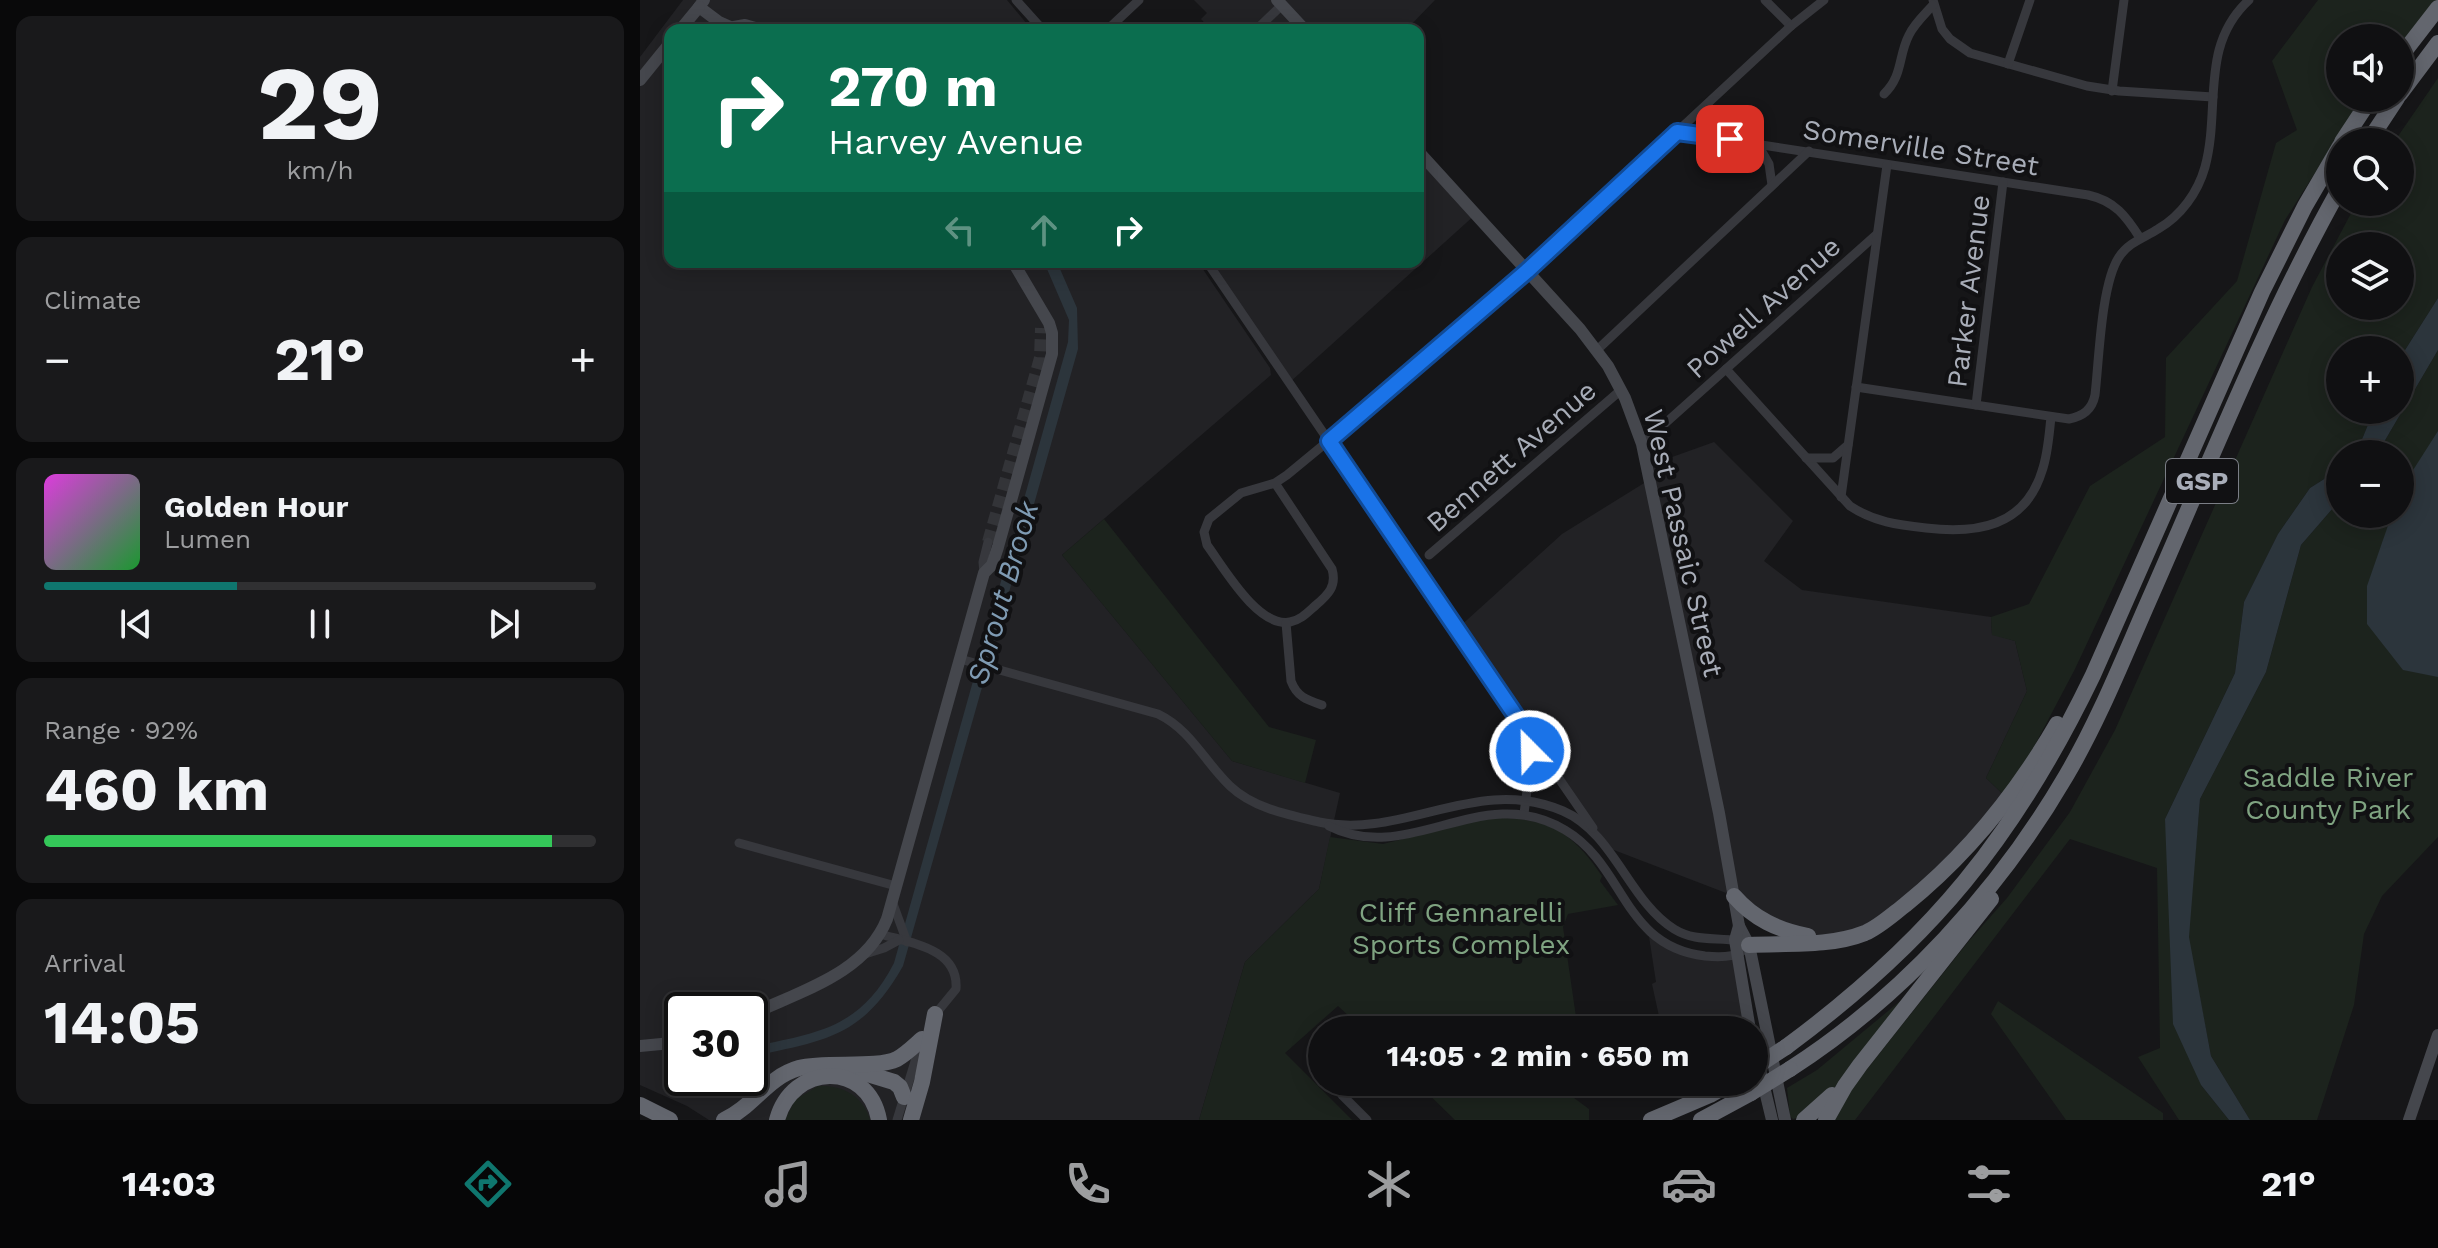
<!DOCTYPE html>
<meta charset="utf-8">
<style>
body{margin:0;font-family:"Work Sans",sans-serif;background:#19191b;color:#f1f3f6;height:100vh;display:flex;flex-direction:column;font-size:30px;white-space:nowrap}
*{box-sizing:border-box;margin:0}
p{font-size:26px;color:#9c9d9f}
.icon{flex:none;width:44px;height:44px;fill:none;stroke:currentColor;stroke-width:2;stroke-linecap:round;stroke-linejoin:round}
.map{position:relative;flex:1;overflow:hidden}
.details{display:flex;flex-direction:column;gap:16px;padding:16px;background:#09090a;width:640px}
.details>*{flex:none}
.banner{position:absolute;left:24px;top:24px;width:760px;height:244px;border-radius:16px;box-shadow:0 4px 20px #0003,0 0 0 2px #303032;background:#0b6e4f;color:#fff;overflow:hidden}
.fabs{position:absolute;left:1686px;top:24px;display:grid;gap:16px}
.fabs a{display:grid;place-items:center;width:88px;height:88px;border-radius:50%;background:#101012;box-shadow:0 4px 20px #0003,0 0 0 2px #303032;font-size:40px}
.speed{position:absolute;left:24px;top:992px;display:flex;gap:16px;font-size:40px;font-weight:700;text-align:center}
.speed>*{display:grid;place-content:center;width:104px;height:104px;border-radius:50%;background:#101012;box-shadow:0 4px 20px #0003,0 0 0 2px #303032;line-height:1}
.speed .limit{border:4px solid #111;border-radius:12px;background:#fff;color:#111}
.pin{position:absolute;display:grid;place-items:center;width:68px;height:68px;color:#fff;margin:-34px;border-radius:16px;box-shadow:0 4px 12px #0006}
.me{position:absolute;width:88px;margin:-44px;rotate:337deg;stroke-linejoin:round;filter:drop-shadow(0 0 6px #0008)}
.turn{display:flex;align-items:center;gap:28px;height:168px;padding:0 32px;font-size:36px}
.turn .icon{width:104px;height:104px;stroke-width:2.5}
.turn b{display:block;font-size:56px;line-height:68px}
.lanes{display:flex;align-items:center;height:76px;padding:0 32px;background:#0003;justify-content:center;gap:40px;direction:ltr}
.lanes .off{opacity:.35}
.big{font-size:60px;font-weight:700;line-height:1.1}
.details .card{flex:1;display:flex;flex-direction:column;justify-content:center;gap:12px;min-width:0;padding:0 28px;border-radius:16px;background:#19191b}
.details .dial{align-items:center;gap:0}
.dial b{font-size:104px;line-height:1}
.song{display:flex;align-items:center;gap:24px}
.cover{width:96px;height:96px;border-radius:12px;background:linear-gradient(135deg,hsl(300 70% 55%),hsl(130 70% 35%))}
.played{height:8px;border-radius:4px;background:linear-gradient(90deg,#0f766e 35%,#303032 35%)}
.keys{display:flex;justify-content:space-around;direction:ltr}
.heat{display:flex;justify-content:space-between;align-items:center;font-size:44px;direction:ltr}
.charge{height:12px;border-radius:6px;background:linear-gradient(90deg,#34c759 92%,#303032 0)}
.trip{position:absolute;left:668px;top:1016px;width:460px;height:80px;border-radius:40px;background:#101012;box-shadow:0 4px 20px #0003,0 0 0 2px #303032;font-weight:700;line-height:80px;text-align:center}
.tab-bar{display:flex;height:128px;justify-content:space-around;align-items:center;background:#060607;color:#9c9d9f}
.tab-bar .icon{width:56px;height:56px}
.tab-bar .active{color:#0f766e}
.tab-bar b{font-size:36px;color:#f1f3f6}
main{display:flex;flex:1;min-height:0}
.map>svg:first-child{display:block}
</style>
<main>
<section class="details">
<div class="card dial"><b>29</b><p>km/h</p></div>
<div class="card"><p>Climate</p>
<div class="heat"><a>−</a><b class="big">21°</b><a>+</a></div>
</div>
<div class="card">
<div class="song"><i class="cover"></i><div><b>Golden Hour</b><p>Lumen</p></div></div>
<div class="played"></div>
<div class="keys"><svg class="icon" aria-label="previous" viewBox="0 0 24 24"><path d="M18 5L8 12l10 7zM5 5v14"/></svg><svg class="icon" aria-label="pause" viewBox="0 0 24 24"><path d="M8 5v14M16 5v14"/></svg><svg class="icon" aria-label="next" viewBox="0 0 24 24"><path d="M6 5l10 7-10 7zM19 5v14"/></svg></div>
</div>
<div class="card"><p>Range · 92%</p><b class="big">460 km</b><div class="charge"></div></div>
<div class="card"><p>Arrival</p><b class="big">14:05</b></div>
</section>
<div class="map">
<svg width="1798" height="1120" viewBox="0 0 1798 1120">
<rect width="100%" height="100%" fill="#161618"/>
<g fill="#222225" fill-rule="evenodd">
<path d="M43,0H367L392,30H30V262H558L630,368L631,375L422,555L592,761L700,793L679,889L605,962L559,1120H69L47,1106L0,1085V57ZM42,1010H110V1078H42Z"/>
<polygon points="554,0 795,0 766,30 571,30 561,19 567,13"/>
<polygon points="778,151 836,214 649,383 567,262 778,262"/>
<polygon points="1074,442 1153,521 1124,561 1162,590 1351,617 1352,634 1375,641 1387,691 1346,778 1365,796 1250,917 1189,940 1133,926 1094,896 966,847 817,629 922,534 1009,480 1007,466"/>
<polygon points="1008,930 1035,949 1097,955 1110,1030 1022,1030 1012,984 1016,982"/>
</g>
<g fill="#1c231d" fill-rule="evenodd">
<polygon points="1678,0 1798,0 1798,8 1760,58 1760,38 1700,38 1700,98 1729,98 1689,151 1645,220 1435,669 1378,777 1365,796 1346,778 1387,691 1375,641 1352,635 1351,617 1389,604 1450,486 1525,437 1526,358 1597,281 1636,143 1657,130 1632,61"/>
<path d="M1798,78V298L1760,358V350H1700V410H1734L1716,454H1700V469L1670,488L1638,534L1604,602L1595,673L1525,819L1561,1085L1589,1120H1539L1498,1057L1520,1048L1517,868L1430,839L1215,1120H1195L1197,1107L1328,942L1367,898L1430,812L1475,730L1672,287L1717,202H1760V142H1754ZM1700,246H1760V306H1700Z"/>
<polygon points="1798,350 1798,837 1742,896 1724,934 1714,1005 1677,1120 1610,1120 1571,1056 1548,937 1560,799 1626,672 1661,545 1700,500 1700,514 1760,514 1760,454 1737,454"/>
<polygon points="464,519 629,727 676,740 665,783 592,761 422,555"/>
<path d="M848,818C905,817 930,828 962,876L960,881L978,905L928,914L923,927L936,1017L935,1030H724L698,1006L645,1053L712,1120H559L605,962L679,889L690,837L743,844Z"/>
<polygon points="1277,987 1208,1076 1160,1117 1153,1119 1150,1116 1147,1088 1177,1070"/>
<polygon points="1358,1001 1523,1113 1523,1120 1426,1120 1351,1014"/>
<polygon points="776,1082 931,1082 930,1095 949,1109 949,1120 815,1120"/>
<path d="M178,1086C202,1085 223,1095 230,1120H145L155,1100Z"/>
</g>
<g fill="#2c353c">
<path d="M404,262H417L437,308L438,349L263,966C222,1038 186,1040 110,1057V1047C177,1033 220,1029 254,963L428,342L429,320Z"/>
<polygon points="1798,298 1798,350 1737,454 1716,454 1734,410 1760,410 1760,358"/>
<polygon points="1798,431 1798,677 1763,670 1727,624 1727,586 1752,514 1760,514 1761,489"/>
<polygon points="1700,469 1700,500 1661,545 1626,672 1560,799 1549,937 1571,1056 1610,1120 1589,1120 1561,1085 1533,1024 1525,819 1595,673 1604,602 1638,534 1670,488"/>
</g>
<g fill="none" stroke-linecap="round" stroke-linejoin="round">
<polyline stroke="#333438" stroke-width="12" stroke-dasharray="12 6" stroke-linecap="butt" points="348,542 400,358 401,328"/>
<g stroke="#37383d" stroke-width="9">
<polyline points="376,0 403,30"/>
<polyline points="1125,0 1151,26"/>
<polyline points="1293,0 1302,29 1310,39 1330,53 1447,86 1479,91 1573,97"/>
<polyline points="467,30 499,0"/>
<polyline points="616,30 642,5"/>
<polyline points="1368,64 1390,0"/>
<polyline points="1472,91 1484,0"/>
<path d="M1244,94C1263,76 1258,56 1269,35C1274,24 1285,14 1293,5"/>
<path d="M1037,132L1448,195C1475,201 1486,216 1500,238"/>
<polyline points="1117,143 1129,164 1132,185"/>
<path d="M567,262L878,719C896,751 888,779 884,814"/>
<polyline points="957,350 1169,151"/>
<path d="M1086,369L1210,506C1234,522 1258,525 1286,528C1336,534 1385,527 1402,471C1408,454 1409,435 1411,417"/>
<path d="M1216,387L1429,419C1443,416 1452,410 1455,395C1459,361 1461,284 1479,257C1489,242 1504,238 1518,229C1541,216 1558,192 1565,167C1581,108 1559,46 1609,0"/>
<polyline points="1336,405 1363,182"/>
<polyline points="1002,444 1237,234"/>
<polyline points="1166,458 1193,458 1208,445"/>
<path d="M635,483L692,569C697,586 688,595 676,605C668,612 661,620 650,622C618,628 584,568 567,545L564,532L569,519L601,493L635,483L647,475L704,428L887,271L1151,26L1184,0"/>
<polyline points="1201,497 1247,165"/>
<polyline points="789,555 981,390"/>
<polyline points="344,573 343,562 348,542"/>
<path d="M646,623L651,681C657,697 667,700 682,705"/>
<path d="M320,659L518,714C551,730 564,761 590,786C613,808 648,815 679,822C764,840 836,774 923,811C974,833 989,901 1034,929C1055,942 1076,937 1099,941"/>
<polyline points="891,738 953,828"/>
<path d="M689,826C769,867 842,780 925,830C986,866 982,946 1065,956C1076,957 1092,958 1101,952"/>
<polyline points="99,843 256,886"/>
<polyline points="252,901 267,942"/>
<path d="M240,934C270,943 319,948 316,989L293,1017"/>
<polyline points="225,954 244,948 259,940"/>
<polyline points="702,1095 727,1120"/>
<polyline points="257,1120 280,1045"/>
</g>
<g stroke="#45474d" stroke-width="12">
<polyline points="64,0 59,7 79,22 97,30"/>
<polyline points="637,0 665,30"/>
<polyline points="94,27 105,25 122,30"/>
<polyline points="40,30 59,7"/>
<polyline points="0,80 30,43"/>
<polyline points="778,151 940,329 968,366 985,398 1002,444 1079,813 1099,926 1109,945 1145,1120"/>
<polyline points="1099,926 1095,940 1110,1030"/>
<path d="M110,1015C160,991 225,974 247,919L344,573L352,565L358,547L412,354V333L409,323L373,262"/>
<polyline points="1114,1045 1132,1120"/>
<polyline points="0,1046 42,1042"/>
<polyline points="1769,1120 1798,1035"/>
</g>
<g stroke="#63666e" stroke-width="16">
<polyline points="1760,57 1798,8"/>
<polyline points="1760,94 1798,43"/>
<polyline points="1702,142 1731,98"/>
<polyline points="1728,142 1757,98"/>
<path d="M1094,896C1114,919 1138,930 1168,936"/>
<path d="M1109,945C1146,943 1190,947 1225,933C1239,927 1252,915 1265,905C1327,855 1377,793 1417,724"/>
<path d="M1146,1047C1291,940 1375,837 1453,675L1622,292L1665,206L1700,146"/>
<polyline points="208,1068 254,1082 260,1087 264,1097"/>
<path d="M1150,1069C1262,997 1359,891 1426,776C1459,720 1483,659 1509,600C1570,462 1626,320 1700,188"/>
<polyline points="0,1105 30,1120"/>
<path d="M84,1120C113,1107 127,1077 159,1068C186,1061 236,1069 257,1059C266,1054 274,1046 282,1039"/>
<path d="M137,1120C152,1063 228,1060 239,1120"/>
<polyline points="271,1120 282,1082 295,1014"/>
<polyline points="1011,1120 1070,1095 1093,1082"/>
<polyline points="1061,1120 1111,1093"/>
<polyline points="1164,1120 1192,1095"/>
<polyline points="1186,1120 1205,1086 1220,1065 1351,899"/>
</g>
<g stroke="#63666e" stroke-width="16">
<polyline points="1114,1068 1146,1047"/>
<polyline points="1111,1093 1150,1069"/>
</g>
</g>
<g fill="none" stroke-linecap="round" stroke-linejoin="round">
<defs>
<polyline id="route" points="890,751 886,732 878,719 689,441 887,271 1037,132 1090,139"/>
</defs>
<use href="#route" stroke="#114b97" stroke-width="20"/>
<use href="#route" stroke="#1a73e8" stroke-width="14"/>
</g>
<g text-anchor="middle" stroke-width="8" stroke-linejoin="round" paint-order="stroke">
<rect fill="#111113" stroke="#7b7e86" stroke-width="2" x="1526" y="459" width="72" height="44" rx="6"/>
<g font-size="26" font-weight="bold" fill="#a8adb8">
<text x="1562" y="490">GSP</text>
</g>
<g font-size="28" fill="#a8adb8" stroke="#111113">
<text transform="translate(1281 147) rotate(9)" y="10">Somerville Street</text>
<text transform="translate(1328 291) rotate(-83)" y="10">Parker Avenue</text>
<text transform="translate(1123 307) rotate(-42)" y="10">Powell Avenue</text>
<text transform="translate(871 456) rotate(-41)" y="10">Bennett Avenue</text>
<text transform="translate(1044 543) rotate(77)" y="10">West Passaic Street</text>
</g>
<g font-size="28" fill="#7fa381" stroke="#111113">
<text x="1688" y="787">Saddle River<tspan x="1688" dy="32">County Park</tspan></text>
<text x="821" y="922">Cliff Gennarelli<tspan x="821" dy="32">Sports Complex</tspan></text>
</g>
<g font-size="30" font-style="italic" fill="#7f9bb3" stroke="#111113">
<text transform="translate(363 593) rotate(-74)" y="10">Sprout Brook</text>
</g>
</g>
</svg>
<div class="fabs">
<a><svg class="icon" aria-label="sound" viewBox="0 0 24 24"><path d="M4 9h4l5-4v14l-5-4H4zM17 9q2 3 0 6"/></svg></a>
<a><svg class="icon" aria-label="search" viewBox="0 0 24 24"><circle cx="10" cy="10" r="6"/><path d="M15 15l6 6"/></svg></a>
<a><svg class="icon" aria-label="layers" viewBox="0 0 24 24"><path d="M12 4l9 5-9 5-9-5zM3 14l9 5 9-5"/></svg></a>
<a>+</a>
<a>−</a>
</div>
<div class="speed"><div class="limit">30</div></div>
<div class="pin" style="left:1090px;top:139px;background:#d93025"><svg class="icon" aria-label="arrive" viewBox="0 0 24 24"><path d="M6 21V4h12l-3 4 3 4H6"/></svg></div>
<svg class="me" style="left:890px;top:751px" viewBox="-20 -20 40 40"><circle r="17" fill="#1a73e8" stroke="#fff" stroke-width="3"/><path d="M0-11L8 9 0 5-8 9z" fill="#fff"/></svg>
<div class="trip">14:05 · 2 min · 650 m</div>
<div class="banner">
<div class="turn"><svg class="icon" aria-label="right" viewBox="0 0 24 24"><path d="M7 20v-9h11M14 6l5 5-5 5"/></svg><div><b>270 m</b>Harvey Avenue</div></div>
<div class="lanes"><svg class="icon off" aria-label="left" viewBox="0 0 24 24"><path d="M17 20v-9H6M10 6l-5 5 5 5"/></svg><svg class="icon off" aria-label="ahead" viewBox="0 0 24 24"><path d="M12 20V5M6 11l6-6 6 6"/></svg><svg class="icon" aria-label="right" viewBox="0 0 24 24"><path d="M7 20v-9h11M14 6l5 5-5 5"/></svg></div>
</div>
</div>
</main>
<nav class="tab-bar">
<b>14:03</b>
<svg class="icon active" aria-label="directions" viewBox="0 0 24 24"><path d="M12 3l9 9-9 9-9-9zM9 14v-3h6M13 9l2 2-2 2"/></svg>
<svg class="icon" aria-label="music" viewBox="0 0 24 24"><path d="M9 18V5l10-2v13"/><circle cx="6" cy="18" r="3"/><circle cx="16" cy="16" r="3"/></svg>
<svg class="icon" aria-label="phone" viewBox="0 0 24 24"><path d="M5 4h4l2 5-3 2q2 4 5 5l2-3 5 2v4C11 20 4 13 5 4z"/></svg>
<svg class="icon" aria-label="climate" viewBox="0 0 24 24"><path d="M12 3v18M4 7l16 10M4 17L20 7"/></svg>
<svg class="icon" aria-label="car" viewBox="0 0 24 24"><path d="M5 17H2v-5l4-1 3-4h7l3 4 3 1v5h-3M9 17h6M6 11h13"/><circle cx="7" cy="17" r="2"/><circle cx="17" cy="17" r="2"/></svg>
<svg class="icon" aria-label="filters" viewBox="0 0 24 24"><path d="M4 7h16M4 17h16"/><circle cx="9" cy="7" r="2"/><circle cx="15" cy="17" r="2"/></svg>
<b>21°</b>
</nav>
